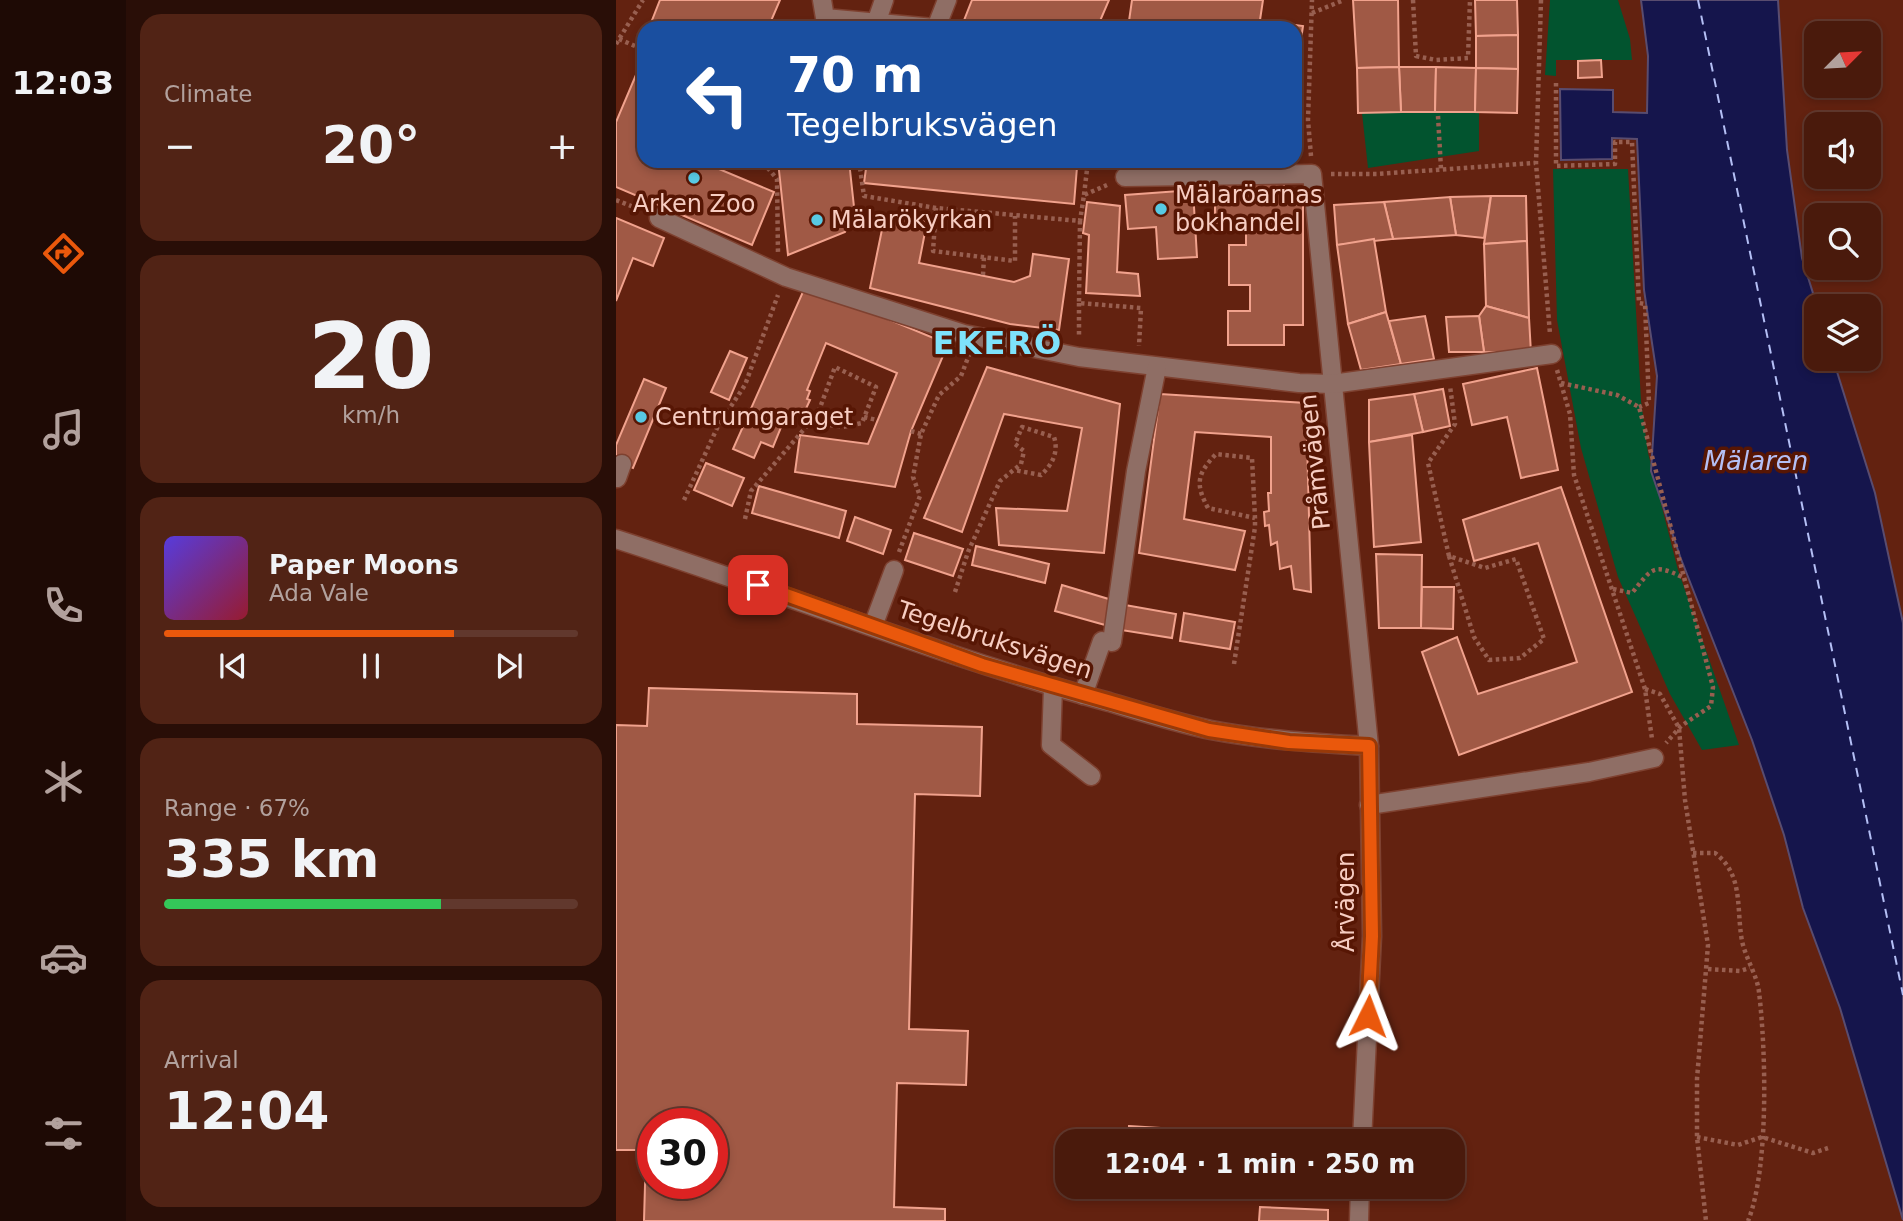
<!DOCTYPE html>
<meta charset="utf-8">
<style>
body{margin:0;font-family:"DejaVu Sans",sans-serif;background:#512315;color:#f1f3f6;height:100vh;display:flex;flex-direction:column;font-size:26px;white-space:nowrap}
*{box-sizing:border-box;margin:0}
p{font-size:23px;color:#b2a19d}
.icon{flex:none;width:38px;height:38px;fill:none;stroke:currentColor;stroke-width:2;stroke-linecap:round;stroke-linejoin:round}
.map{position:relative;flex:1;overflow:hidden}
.side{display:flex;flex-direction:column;gap:14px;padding:14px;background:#290e07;width:490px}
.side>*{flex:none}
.guide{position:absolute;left:21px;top:21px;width:665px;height:147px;border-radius:21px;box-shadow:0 4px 10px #0003,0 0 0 2px #61382d;background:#1a4fa0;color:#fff;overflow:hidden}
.needle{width:46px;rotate:66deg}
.controls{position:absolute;left:1188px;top:21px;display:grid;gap:14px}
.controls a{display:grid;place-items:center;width:77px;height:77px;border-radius:14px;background:#4a1a0c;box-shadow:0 4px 10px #0003,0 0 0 2px #61382d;font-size:35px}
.speed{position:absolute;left:21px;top:1108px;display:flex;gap:14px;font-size:35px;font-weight:700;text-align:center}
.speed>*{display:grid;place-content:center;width:91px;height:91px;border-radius:50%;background:#4a1a0c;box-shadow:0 4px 10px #0003,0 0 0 2px #61382d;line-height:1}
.speed .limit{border:10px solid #d22;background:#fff;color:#111}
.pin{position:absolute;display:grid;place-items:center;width:60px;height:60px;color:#fff;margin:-30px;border-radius:14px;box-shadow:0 4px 10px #0006}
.me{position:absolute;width:77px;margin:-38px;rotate:3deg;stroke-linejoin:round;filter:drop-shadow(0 0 5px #0008)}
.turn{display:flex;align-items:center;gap:24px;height:147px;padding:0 35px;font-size:32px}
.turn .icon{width:91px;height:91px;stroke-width:2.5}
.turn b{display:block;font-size:49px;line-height:60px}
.big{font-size:52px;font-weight:700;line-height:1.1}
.side .card{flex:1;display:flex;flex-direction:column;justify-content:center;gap:10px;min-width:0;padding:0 24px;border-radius:21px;background:#512315}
.side .dial{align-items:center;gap:0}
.dial b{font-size:91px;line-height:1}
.song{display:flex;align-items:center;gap:21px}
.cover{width:84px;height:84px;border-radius:10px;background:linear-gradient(135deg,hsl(250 70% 55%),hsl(350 70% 35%))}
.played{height:7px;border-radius:4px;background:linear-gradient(90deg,#ea580c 70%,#61382d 70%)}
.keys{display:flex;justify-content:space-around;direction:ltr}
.heat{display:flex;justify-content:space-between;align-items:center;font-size:38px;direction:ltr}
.charge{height:10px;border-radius:5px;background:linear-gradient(90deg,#34c759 67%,#61382d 0)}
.trip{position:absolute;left:439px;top:1129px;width:410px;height:70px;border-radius:21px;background:#4a1a0c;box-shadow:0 4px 10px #0003,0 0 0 2px #61382d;font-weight:700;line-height:70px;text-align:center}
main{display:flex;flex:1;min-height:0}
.dock{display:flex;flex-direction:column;width:126px;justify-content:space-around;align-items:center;background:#1e0a05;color:#b2a19d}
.dock .icon{width:49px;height:49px}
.dock .active{color:#ea580c}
.dock b{font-size:32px;color:#f1f3f6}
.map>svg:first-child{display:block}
</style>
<main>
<nav class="dock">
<b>12:03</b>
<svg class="icon active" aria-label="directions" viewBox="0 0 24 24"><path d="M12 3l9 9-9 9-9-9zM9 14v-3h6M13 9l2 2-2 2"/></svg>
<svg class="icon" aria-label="music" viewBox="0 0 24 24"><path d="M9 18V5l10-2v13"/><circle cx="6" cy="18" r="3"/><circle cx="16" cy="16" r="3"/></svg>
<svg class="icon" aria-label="phone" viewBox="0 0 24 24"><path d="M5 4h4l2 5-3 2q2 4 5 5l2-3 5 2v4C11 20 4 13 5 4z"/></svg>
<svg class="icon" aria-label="climate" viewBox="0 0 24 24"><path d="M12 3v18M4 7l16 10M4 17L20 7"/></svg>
<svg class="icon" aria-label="car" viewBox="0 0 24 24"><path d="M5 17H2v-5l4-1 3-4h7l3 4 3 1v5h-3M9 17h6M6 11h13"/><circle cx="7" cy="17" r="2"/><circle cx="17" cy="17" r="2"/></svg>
<svg class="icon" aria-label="filters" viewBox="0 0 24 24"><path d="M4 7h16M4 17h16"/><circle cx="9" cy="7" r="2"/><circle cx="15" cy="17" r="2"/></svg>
</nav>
<section class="side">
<div class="card"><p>Climate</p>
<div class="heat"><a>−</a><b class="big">20°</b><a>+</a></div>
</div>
<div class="card dial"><b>20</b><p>km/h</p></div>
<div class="card">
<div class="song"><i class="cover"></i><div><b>Paper Moons</b><p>Ada Vale</p></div></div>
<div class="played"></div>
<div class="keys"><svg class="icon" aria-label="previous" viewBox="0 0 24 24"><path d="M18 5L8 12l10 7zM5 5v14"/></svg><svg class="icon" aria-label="pause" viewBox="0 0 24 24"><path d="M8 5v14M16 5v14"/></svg><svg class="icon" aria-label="next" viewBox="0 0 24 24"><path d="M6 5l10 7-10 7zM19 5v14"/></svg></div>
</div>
<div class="card"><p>Range · 67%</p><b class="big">335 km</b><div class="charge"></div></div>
<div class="card"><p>Arrival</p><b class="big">12:04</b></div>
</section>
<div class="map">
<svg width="1287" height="1221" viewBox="0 0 1287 1221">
<rect width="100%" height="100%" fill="#632210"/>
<g fill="#02542f">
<polygon points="934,0 1002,0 1014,39 1016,60 940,60 940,76 929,75"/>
<polygon points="863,112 863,151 752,168 746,113"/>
<polygon points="937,169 1012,169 1025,401 1032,453 1062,570 1123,745 1086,750 1054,694 1002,577 965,448 941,320"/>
</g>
<polygon fill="#15154c" stroke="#594c6f" stroke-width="2" points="1025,0 1162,0 1171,150 1186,258 1201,306 1200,359 1217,359 1259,493 1287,623 1287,1220 1224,1008 1187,908 1168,835 1136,740 1065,559 1035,471 1041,376 1028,290 1021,139 996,138 996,159 945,160 944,89 997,90 997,112 1031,113 1032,56"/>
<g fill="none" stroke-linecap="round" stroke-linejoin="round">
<polyline stroke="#b4bff5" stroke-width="2" stroke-dasharray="9 7" stroke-linecap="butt" points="1082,0 1287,995"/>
</g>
<g fill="#a05945" stroke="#f1a28d" stroke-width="2" fill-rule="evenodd">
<polygon points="44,0 164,0 152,28 33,28"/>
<polygon points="356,0 493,0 481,28 345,28"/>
<polygon points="516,0 647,0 644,20 687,26 679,80 679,28 512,28"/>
<polygon points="737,0 782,0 783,67 741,68"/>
<polygon points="859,0 901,0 902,35 860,36"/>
<polygon points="902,35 902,69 860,68 860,36"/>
<polygon points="28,56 28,161 84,161 158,192 136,245 0,187 0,122"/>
<polygon points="985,60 986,77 962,78 962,61"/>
<polygon points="783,67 820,67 819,112 785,112"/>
<polygon points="783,67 785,112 742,113 741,68"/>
<polygon points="820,67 860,68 859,112 819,112"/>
<polygon points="860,68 902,69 901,113 859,112"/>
<polygon points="162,161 233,161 238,207 229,232 172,255"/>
<polygon points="251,161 399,161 461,167 458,204 248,183"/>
<polygon points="599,181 668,181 668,203 687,202 687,325 668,325 668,345 612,345 612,311 634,311 634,285 613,285 613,245 630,245 630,222 599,223"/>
<polygon points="577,190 581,257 542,259 540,227 512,229 509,195"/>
<polygon points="875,196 868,238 840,235 834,197"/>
<polygon points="875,196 910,196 911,241 868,244"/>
<polygon points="834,197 840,235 777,239 768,202"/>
<polygon points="471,202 504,206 501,272 522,274 524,296 470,293 473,235 467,233"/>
<polygon points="768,202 777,239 721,245 718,205"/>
<polygon points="269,215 311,222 303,263 398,282 414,276 417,254 453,259 443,330 394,324 254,288"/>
<polygon points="0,218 48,238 37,266 17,258 0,301"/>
<polygon points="758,239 770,312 732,324 721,245"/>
<polygon points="911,241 913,318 870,306 868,244"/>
<polygon points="190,285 332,344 295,431 279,487 179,472 184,435 252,444 281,373 210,343 191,390 194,391 191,399 194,400 188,413 182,410 179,419 170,415 157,447 145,442 138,458 117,449"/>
<polygon points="870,306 913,318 915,353 868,352 863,316"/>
<polygon points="770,312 785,364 745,370 732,324"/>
<polygon points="809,316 818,359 785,364 773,321"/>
<polygon points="863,316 868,352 833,352 830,317"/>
<polygon points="114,351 131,358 113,400 95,392"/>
<polygon points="371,367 504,404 488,553 383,545 380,508 451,511 466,428 388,414 346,532 308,518"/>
<polygon points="921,368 942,470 905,478 891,417 856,425 847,384"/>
<polygon points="28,379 50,388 17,468 0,461 0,445"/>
<polygon points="827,389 834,426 807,432 798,394"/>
<polygon points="544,394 690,403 695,592 678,589 675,566 664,569 661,542 655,545 653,525 649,526 648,512 653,511 652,493 655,493 655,437 579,432 568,519 629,531 619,570 523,553"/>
<polygon points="798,394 807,432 753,442 753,400"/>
<polygon points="796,435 805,542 758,547 753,442"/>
<polygon points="90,463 128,478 116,506 78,490"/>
<polygon points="143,486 230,511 223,538 136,513"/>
<polygon points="945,487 1016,692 843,755 806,652 841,637 862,694 961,662 922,543 858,561 847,520"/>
<polygon points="239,517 275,530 267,554 231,541"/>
<polygon points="298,533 347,549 337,576 289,560"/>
<polygon points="360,546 433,564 429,583 356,565"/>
<polygon points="760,554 806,555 805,628 763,628"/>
<polygon points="446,585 496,600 489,625 439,611"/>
<polygon points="806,587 838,587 837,629 805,628"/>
<polygon points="509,605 560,614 556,638 505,630"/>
<polygon points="568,613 619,622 614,649 564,641"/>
<path d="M33,688L241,694V724L366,727L364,796L299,794L293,1029L352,1031L350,1085L281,1083L278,1207L329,1209V1221H28L30,1150H0V725L31,726ZM37,1124H96V1183H37Z"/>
<polygon points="513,1126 717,1139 717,1141 512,1141"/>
<polygon points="644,1207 712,1210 712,1221 643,1221"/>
</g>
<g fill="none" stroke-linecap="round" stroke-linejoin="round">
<defs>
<g id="minor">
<polyline points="206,0 209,18 318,28"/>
<polyline points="260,23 268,0"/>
<polyline points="320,28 331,0"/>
<polyline points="509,177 696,174 753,746 756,936 746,1141"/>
<polyline points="43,218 170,277 348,334 463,357 683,383 716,384 936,354"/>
<polyline points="1,478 6,464"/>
<path d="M0,539C165,592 326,657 493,702C526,712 561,723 595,730C647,740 700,743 753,746"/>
<polyline points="257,626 278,570"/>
<polyline points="496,642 520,471 541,367"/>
<polyline points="437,687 435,745 475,776"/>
<polyline points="467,695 486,641"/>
<polyline points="753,805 973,772 1038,758"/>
<polyline points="743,1221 744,1186"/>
</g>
</defs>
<use href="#minor" stroke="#7e4130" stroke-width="21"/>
<g stroke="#985f50" stroke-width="4.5" stroke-dasharray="3.5 3.5" stroke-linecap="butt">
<polyline points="797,0 800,56 820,60 852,58 854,0"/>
<polyline points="925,0 920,163 934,334"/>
<polyline points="696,13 728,0"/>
<polyline points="3,39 28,50"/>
<polyline points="0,44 27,0"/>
<polyline points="940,83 940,166 999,164 999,142 1016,142 1023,303 1029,304 1033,403 1023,407"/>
<polyline points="822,116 825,169"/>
<polyline points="695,156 692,120 696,0"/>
<polyline points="151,161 151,167 161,179 162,254"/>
<polyline points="243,161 248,196 320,208 464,221 468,195 491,185"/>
<polyline points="715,174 761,174 919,163"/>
<polyline points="468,195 472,161"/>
<polyline points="0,200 25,210"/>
<polyline points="320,208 317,251 399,261 399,216"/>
<polyline points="464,221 463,303 525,308 523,346"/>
<polyline points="367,275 368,257"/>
<polyline points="463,303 463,337"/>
<polyline points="941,370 954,414 958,475 1029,689 1036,739"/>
<polyline points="945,383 1001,395 1023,407 1097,687 1095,706 1065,726 1050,743"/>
<polyline points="248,417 261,420"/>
<polyline points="295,431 305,434"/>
<polyline points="68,500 102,426 129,385 162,295"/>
<polyline points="129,519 135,491 202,413 219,367 260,387 246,423 227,427 194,422"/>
<polyline points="283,552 304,496 297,477 305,434 323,395 345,376 353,355"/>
<polyline points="833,556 858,637 873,660 904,658 928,639 900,559 869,568 833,556 812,463 839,424 834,386"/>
<path d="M997,589L1016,593C1035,570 1036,562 1066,577"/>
<path d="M339,592L352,552L384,481L405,464L408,451L399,444L406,427L438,437C443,452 436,465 425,475L398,470"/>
<path d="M618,664L639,527V518L636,458L600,454C581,474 579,484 592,508L639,518"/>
<polyline points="1029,689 1044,694 1063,728 1069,800 1092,945 1081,1079 1081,1137 1090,1221"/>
<path d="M1077,853H1099C1128,875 1120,908 1126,941C1130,959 1141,975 1143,992C1150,1050 1153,1169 1132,1221"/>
<polyline points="1092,969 1124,971 1134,968"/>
<polyline points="1081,1137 1122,1145 1146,1137 1197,1153 1212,1148"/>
</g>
<use href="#minor" stroke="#8f6e65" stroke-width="18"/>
</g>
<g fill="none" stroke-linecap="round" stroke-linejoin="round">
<defs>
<polyline id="route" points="142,585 366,665 593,730 673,742 753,746 756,936 752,1016"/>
</defs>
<use href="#route" stroke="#983908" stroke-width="18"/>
<use href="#route" stroke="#ea580c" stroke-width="12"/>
</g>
<g fill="#58c9e3" stroke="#571604" stroke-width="2.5">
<circle cx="78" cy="178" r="7"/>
<circle cx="545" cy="209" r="7"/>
<circle cx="201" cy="220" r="7"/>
<circle cx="25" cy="417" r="7"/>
</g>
<g text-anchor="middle" stroke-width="7" stroke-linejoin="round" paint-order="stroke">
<g font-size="24" fill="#f7cdc2" stroke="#571604" text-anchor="start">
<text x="559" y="203">Mälaröarnas<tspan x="559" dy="28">bokhandel</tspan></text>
<text x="78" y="212" text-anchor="middle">Arken Zoo</text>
<text x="215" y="228">Mälarökyrkan</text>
<text x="39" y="425">Centrumgaraget</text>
</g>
<g font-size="24" fill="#f7cdc2" stroke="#571604">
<text transform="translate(699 462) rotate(-96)" y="8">Pråmvägen</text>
<text transform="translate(379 640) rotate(18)" y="8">Tegelbruksvägen</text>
<text transform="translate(730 902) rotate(-90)" y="8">Årvägen</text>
</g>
<g font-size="26" font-style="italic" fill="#b4bff5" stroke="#571604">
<text x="1140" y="470">Mälaren</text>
</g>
<g font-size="32" font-weight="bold" letter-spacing="2" fill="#7ee2fb" stroke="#571604">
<text x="382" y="354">EKERÖ</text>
</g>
</g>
</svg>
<div class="controls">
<a><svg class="needle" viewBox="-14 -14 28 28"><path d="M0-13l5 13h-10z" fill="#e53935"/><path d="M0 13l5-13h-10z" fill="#b2a19d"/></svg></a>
<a><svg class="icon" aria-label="sound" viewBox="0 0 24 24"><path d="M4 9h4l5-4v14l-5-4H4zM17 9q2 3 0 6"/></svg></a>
<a><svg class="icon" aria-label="search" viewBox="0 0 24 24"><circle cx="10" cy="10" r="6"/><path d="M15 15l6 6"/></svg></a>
<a><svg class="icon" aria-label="layers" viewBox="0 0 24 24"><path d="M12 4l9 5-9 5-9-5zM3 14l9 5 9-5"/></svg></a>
</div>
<div class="speed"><div class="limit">30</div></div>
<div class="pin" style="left:142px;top:585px;background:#d93025"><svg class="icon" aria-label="arrive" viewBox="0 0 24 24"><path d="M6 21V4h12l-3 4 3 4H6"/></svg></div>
<svg class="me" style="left:752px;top:1016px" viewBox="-20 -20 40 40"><path d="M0-17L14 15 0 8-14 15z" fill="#ea580c" stroke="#fff" stroke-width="4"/></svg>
<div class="trip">12:04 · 1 min · 250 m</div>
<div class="guide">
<div class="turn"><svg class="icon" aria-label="left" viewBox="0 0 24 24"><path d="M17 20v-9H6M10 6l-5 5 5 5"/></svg><div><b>70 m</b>Tegelbruksvägen</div></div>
</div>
</div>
</main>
